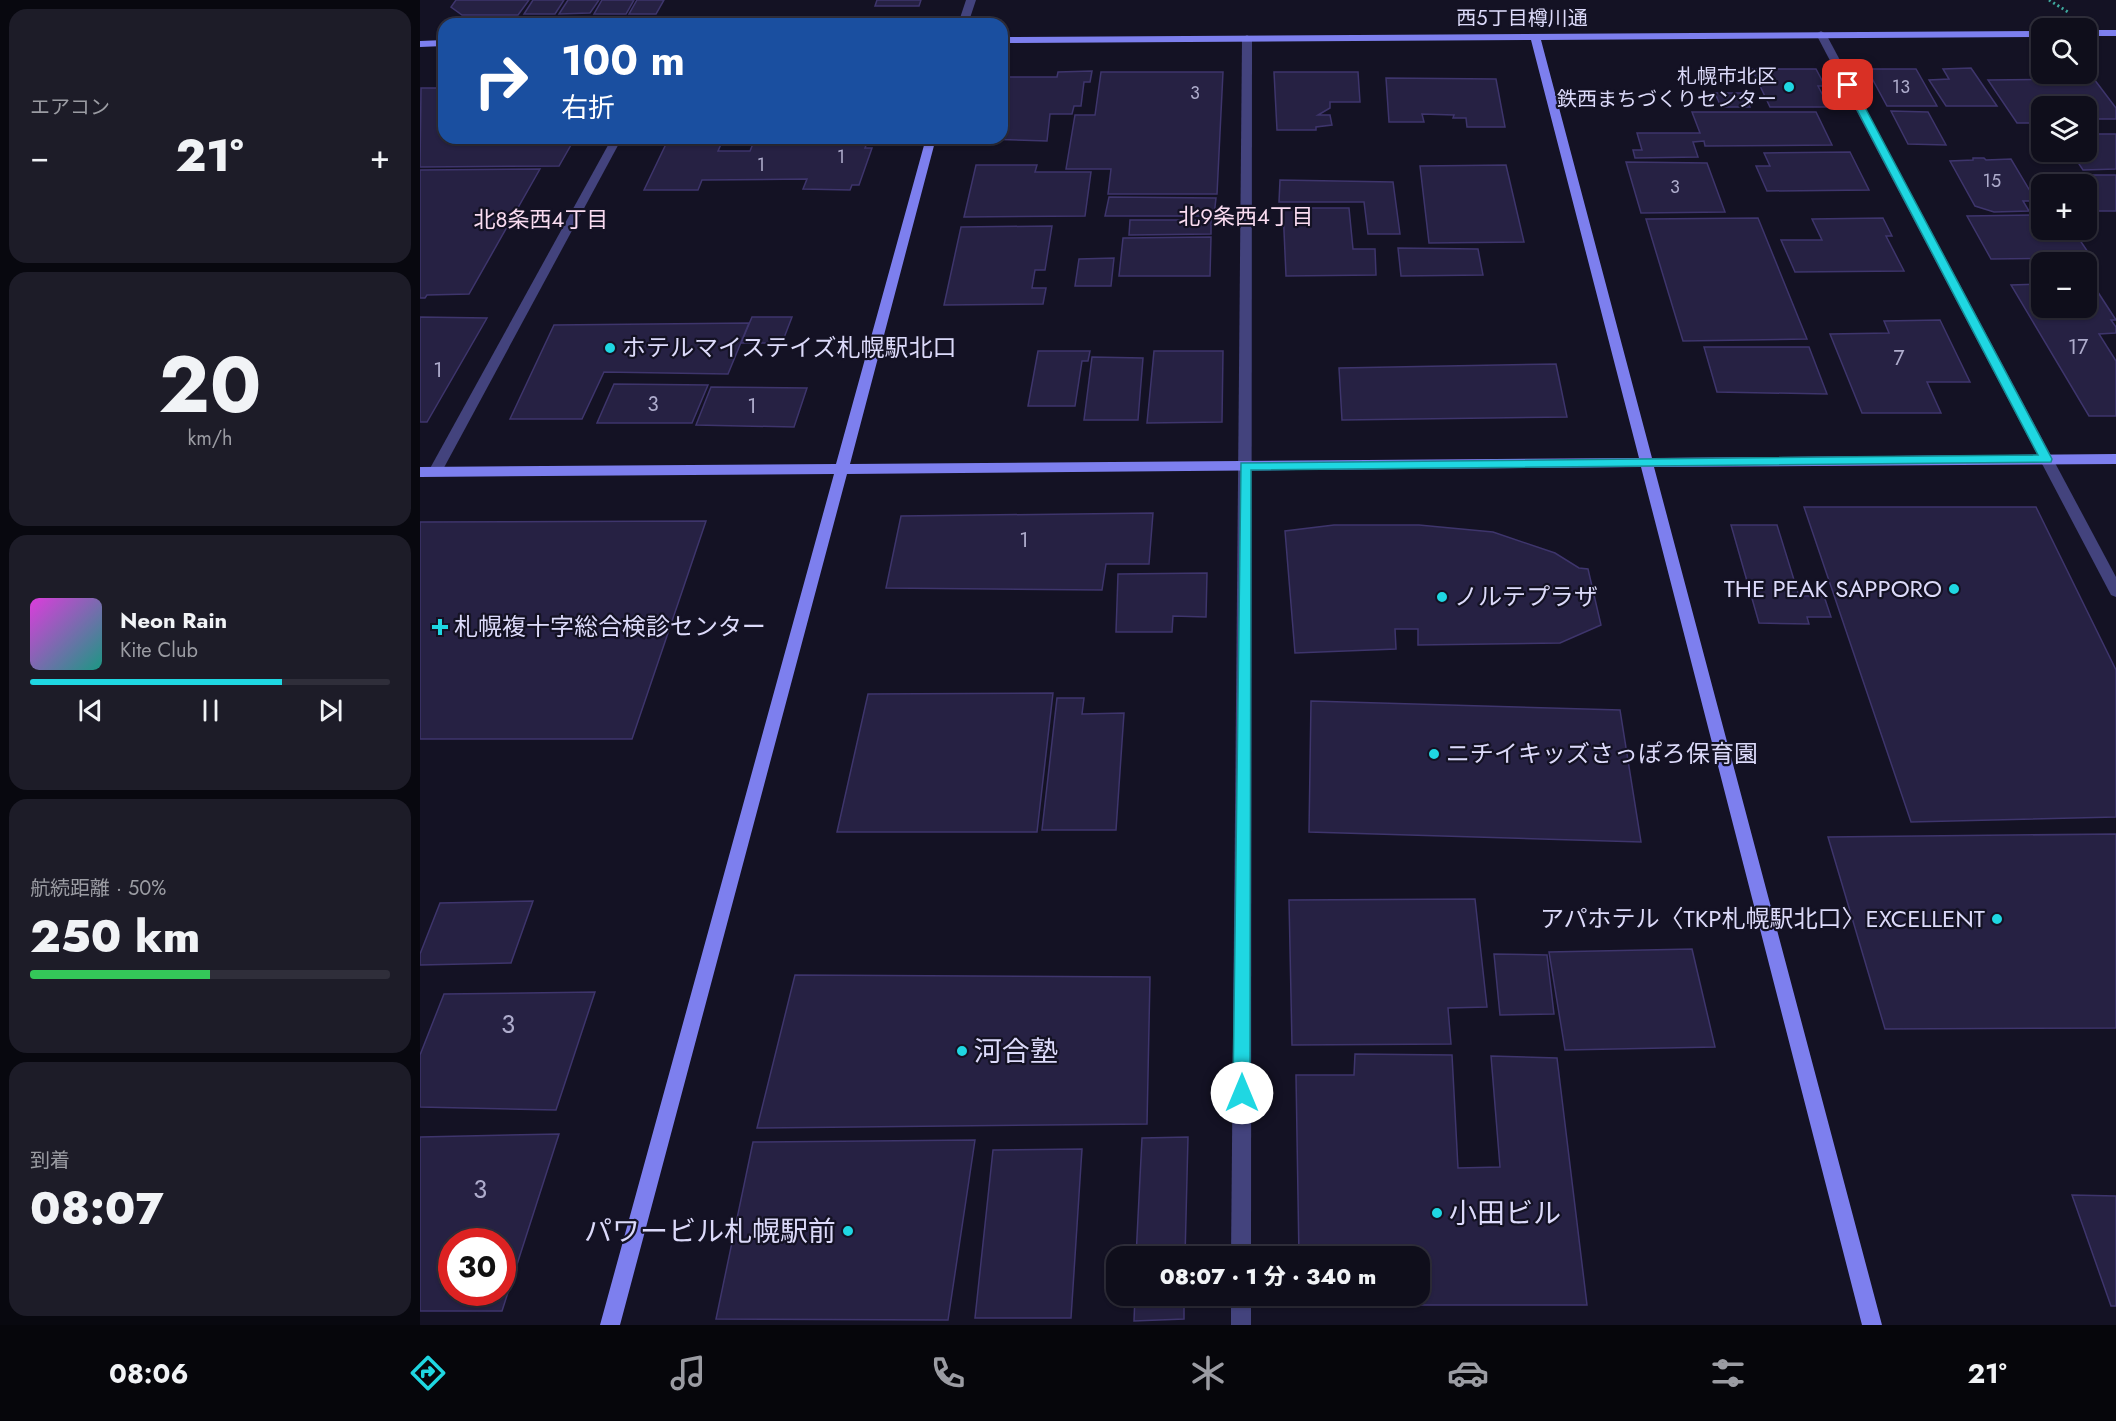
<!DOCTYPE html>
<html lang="ja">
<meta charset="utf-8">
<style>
body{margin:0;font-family:Jost,"Noto Sans JP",sans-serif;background:#1d1c28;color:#f1f3f6;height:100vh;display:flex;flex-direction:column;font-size:22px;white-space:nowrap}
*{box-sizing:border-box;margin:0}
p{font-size:20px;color:#9b9ca3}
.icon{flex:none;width:33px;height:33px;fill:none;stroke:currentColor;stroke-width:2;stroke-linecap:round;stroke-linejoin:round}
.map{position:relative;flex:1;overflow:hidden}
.drawer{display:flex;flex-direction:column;gap:9px;padding:9px;background:#08080f;width:420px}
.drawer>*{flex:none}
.guide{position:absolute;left:18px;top:18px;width:570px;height:126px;border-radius:18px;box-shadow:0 2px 4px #0004,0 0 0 2px #2f2e3a;background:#1a4fa0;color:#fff;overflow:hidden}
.controls{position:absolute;left:1611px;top:18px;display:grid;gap:12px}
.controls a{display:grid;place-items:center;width:66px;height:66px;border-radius:12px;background:#0f0e1b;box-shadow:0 2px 4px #0004,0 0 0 2px #2f2e3a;font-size:30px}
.speed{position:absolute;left:18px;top:1228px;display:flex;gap:12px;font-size:30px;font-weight:700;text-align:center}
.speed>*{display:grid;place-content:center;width:78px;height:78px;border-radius:50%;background:#0f0e1b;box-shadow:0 2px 4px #0004,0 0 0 2px #2f2e3a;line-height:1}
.speed .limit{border:9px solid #d22;background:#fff;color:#111}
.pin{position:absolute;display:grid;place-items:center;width:51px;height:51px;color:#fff;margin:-26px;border-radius:12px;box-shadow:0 3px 9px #0006}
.me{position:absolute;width:66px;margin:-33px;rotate:0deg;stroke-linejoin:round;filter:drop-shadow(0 0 4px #0008)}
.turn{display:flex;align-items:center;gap:21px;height:126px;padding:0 24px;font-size:27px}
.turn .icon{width:78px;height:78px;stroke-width:2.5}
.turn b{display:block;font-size:42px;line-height:51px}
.big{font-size:45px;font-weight:800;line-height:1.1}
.drawer .tile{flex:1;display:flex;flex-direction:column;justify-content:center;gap:9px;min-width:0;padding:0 21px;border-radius:18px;background:#1d1c28}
.drawer .dial{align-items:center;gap:0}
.dial b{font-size:78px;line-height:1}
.song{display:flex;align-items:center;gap:18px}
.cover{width:72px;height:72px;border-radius:9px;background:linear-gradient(135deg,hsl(300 70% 55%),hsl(170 70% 35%))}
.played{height:6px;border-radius:3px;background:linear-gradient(90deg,#1fd7e2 70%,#2f2e3a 70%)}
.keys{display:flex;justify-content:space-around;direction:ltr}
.heat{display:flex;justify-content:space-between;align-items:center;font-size:33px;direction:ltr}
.charge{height:9px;border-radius:4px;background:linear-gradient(90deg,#34c759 50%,#2f2e3a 0)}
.trip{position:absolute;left:686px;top:1246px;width:324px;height:60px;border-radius:18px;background:#0f0e1b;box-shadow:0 2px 4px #0004,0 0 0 2px #2f2e3a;font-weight:800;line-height:60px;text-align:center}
.tabs{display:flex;height:96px;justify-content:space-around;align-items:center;background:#06060b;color:#9b9ca3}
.tabs .icon{width:42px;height:42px}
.tabs .selected{color:#1fd7e2}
.tabs b{font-size:27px;color:#f1f3f6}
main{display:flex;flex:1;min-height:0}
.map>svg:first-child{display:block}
</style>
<main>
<section class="drawer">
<div class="tile"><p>エアコン</p>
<div class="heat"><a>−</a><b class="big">21°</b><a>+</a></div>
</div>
<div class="tile dial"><b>20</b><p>km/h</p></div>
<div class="tile">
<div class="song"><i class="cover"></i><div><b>Neon Rain</b><p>Kite Club</p></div></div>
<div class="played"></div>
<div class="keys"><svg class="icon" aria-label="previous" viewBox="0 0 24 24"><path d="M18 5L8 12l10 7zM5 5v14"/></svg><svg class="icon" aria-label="pause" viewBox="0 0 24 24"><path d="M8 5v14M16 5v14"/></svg><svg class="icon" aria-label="next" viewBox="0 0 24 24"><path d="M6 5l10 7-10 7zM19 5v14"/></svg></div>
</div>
<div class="tile"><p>航続距離 · 50%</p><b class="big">250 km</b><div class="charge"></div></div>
<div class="tile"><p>到着</p><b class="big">08:07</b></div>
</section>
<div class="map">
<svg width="1696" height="1325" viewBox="0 0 1696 1325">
<rect width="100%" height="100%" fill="#141224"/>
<g fill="#262143" stroke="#3e356c" stroke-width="1.5" fill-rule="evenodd">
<polygon points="36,0 109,0 98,15 42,15 31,7"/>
<polygon points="113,0 144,0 135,14 104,14"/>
<polygon points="148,0 179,0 170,13 139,14"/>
<polygon points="182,0 214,0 206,14 174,14"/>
<polygon points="217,0 244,0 236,14 209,14"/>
<polygon points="457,0 501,0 499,6 455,6"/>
<polygon points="1551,68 1577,106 1526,106 1509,80 1529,79 1523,69"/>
<polygon points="1332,69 1396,69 1405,86 1398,86 1409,107 1350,107"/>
<polygon points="1447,69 1496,69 1517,106 1467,106"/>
<polygon points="672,71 670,82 664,82 661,106 654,106 652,114 630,114 627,141 564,139 582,138 582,77 637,77 638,72"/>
<polygon points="681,72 803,72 797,194 688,194 691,169 646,169 655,115 675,115"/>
<polygon points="854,72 938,72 940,102 910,102 910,108 898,115 910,115 912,125 896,127 896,130 857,130"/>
<polygon points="966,78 1076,79 1085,127 1047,127 1046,118 1033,118 1034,115 1002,114 1004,122 969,122"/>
<polygon points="1674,79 1696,108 1696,119 1674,119 1677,122 1666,122 1666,106 1622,106 1622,123 1597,123 1568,80"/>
<polygon points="1,88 24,88 24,138 155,138 139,166 0,167"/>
<polygon points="1295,93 1324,93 1330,107 1301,107"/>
<polygon points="1471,111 1508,112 1526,145 1488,144"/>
<polygon points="1272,112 1396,112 1412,145 1285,146 1284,141 1273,142 1278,157 1215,158 1213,150 1222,150 1217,133 1280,133"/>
<polygon points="1666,134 1696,134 1696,169 1663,170 1651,152 1666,152"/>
<polygon points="397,138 451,138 397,140"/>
<polygon points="303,140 298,151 330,151 334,141 391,140 390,143 447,143 445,148 452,148 439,185 432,185 430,190 383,189 387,179 282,180 278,190 224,190 246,144 287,144 289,141"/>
<polygon points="1430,152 1449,190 1347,191 1336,166 1350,166 1344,153"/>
<polygon points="1553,158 1564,158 1566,160 1591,159 1616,201 1603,201 1609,211 1574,212 1555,206 1530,161 1553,160"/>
<polygon points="1206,162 1287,163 1305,212 1221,213"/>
<polygon points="556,165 617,165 615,172 671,172 665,216 544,217"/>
<polygon points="1086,165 1104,242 1009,243 1000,166"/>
<polygon points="120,169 49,294 7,295 5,298 0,298 0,170"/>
<polygon points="1667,175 1696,175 1696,211 1666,211 1666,184 1659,184 1656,179 1670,179"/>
<polygon points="860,180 973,182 980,234 948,234 944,202 859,202"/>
<polygon points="689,197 796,198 794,216 685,216"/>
<polygon points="863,208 929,208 933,249 955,249 956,275 866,276"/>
<polygon points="1622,215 1622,230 1653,230 1672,258 1571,259 1547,216"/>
<polygon points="1338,218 1387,339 1263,341 1226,219"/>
<polygon points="1463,218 1472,236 1466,236 1484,271 1375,272 1361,240 1402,240 1392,219"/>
<polygon points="710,220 791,220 791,234 709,235"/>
<polygon points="632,226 625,270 615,270 612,288 626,288 623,304 524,305 541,227"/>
<polygon points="791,237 790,276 699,276 703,238"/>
<polygon points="978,248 1058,249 1063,275 981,276"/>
<polygon points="694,258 691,286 655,286 659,259"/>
<polygon points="1672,283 1696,320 1691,320 1696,327 1696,333 1679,334 1696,361 1696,416 1669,416 1591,285 1622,284 1622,308 1666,308 1666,284"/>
<polygon points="0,317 67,318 7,422 0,422"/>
<polygon points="332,317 372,317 362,343 321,343"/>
<polygon points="1520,320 1550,382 1507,382 1521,413 1442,413 1410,334 1469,333 1464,321"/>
<polygon points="329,323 308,374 184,372 162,419 90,419 134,325"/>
<polygon points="1284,347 1389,347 1407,394 1297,392"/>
<polygon points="618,351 670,351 668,361 662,361 655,406 608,406"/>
<polygon points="734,351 803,351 802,422 727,423"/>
<polygon points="672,357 723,358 718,420 664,420"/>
<polygon points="1136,364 1147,417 922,420 919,368"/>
<polygon points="194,384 288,385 272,423 177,423"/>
<polygon points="291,387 387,388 374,427 276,425"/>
<polygon points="1384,507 1616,507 1696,670 1696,817 1491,822"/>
<polygon points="733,513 729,564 686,564 682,590 466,588 481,516"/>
<polygon points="286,521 212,739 0,739 0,522"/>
<polygon points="914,525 999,525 1073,532 1135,553 1159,568 1168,569 1181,625 1140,643 998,645 998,629 975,629 976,649 875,653 865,531"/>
<polygon points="1311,525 1357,525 1379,596 1404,596 1411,617 1387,617 1389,624 1339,623"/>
<polygon points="787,573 786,617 753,616 752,632 696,632 698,574"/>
<polygon points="633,693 617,832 417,832 448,694"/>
<polygon points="637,698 664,698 662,714 704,713 696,830 622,830"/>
<polygon points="891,701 1200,710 1221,842 889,832"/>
<polygon points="1696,834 1696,1028 1465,1029 1408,837"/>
<polygon points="1055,899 1067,1007 1028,1008 1031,1044 872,1045 869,900"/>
<polygon points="113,901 91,963 0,965 0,954 20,903"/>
<polygon points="1272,949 1295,1047 1145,1050 1129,952"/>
<polygon points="1074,954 1127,955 1134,1014 1080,1015"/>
<polygon points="375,975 730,977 727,1124 337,1128"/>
<polygon points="175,992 136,1110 0,1107 0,1055 24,994"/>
<polygon points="935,1054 1032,1055 1038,1168 1080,1167 1071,1056 1137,1058 1167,1305 880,1305 880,1296 999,1296 999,1257 879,1257 876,1075 934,1075"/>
<path d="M139,1134L82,1311H0V1137ZM32,1242H82V1293H32Z"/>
<polygon points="768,1137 765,1257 716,1257 722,1138"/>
<polygon points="555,1140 528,1320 296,1319 333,1142"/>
<polygon points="662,1149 651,1318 555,1318 573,1150"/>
<polygon points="1652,1195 1696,1196 1696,1306 1691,1306"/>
<polygon points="715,1296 764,1296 764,1319 714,1321"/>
</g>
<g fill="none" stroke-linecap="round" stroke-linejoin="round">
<polyline stroke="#3fa99e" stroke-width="3" stroke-dasharray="2 3" stroke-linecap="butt" points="1629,0 1648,12"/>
<polygon fill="#43437d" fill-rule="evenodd" points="546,0 556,0 548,24 538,24"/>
<g fill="#43437d" fill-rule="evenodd">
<polygon points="1401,31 1406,34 1696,577 1696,597 1691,595 1396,34"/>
<polygon points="827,35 832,38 831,1257 811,1257 822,38"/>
<polygon points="192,138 202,138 20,475 10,475 8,472"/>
<rect x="811" y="1296" width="20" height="29"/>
</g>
<g fill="#7d7fee" fill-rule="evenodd">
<rect x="1666" y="30" width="30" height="6"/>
<polygon points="1622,31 1622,37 1121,40 1232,458 1696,454 1696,464 1234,467 1462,1325 1442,1325 1221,467 427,474 200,1325 180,1325 414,474 0,477 0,467 416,464 506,138 516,138 430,464 1219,458 1111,40 582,43 582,37"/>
<polygon points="24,40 24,46 0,47 0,41"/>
</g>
</g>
<polygon fill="#1fd7e2" stroke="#148c93" stroke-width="1.5" points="1425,83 1433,85 1632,459 1631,462 831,470 830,1093 828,1099 822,1101 816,1099 813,1093 821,463 1618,455 1424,85"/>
<g fill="#1fd7e2" stroke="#141224" stroke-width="2">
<circle cx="1369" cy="87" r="6"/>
<circle cx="190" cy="348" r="6"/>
<circle cx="1534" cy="589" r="6"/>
<circle cx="1022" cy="597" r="6"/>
<path d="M17 618h6v6h6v6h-6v6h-6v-6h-6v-6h6z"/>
<circle cx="1014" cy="754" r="6"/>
<circle cx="1577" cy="919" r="6"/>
<circle cx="542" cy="1051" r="6"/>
<circle cx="1017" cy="1213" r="6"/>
<circle cx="428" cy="1231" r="6"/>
</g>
<g text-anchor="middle" stroke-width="4.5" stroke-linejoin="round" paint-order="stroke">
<g font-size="18" fill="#aeaccc">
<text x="1481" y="93">13</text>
<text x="775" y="99">3</text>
<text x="421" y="163">1</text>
<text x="341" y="171">1</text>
<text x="1572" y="187">15</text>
<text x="1255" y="193">3</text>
</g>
<g font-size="20" fill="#dcdafa" stroke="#141224">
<text x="1102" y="25">西5丁目樽川通</text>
</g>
<g font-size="20" fill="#dcdafa" stroke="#141224" text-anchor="end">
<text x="1357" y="83">札幌市北区<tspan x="1357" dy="23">鉄西まちづくりセンター</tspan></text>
</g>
<g font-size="21" fill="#aeaccc">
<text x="1658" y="354">17</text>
<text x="1479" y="365">7</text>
<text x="18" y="377">1</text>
<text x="233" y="411">3</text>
<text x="332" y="413">1</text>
<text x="604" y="547">1</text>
</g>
<g font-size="22" fill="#fadcf1" stroke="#141224">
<text x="826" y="224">北9条西4丁目</text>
<text x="121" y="227">北8条西4丁目</text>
</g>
<g font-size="24" fill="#dcdafa" stroke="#141224" text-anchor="start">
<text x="202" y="356">ホテルマイステイズ札幌駅北口</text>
<text x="1522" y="597" text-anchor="end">THE PEAK SAPPORO</text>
<text x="1034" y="605">ノルテプラザ</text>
<text x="34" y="635">札幌複十字総合検診センター</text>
<text x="1026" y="762">ニチイキッズさっぽろ保育園</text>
<text x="1565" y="927" text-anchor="end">アパホテル〈TKP札幌駅北口〉EXCELLENT</text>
</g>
<g font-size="26" fill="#aeaccc">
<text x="88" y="1033">3</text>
<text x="60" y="1198">3</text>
</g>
<g font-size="28" fill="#dcdafa" stroke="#141224" text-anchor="start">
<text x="554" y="1061">河合塾</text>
<text x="1029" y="1223">小田ビル</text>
<text x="416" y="1241" text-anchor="end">パワービル札幌駅前</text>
</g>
</g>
</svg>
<div class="controls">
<a><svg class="icon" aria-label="search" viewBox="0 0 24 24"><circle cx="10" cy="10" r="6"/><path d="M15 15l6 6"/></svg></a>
<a><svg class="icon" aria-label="layers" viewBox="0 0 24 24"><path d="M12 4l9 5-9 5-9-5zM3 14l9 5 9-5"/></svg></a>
<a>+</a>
<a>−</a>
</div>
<div class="speed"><div class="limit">30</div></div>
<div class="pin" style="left:1428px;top:85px;background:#d93025"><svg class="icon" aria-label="arrive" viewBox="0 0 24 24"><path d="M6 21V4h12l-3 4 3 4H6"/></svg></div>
<svg class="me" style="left:822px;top:1093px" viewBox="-20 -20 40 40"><circle r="19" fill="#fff"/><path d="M0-13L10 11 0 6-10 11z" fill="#1fd7e2"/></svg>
<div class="trip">08:07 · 1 分 · 340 m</div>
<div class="guide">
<div class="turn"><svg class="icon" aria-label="right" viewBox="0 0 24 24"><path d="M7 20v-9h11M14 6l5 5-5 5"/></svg><div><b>100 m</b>右折</div></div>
</div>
</div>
</main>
<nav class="tabs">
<b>08:06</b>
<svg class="icon selected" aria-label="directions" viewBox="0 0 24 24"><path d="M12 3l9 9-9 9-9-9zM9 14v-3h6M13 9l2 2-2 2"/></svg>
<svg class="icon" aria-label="music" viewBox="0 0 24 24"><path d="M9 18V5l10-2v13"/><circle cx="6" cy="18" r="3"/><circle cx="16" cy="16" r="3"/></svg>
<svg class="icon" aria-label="phone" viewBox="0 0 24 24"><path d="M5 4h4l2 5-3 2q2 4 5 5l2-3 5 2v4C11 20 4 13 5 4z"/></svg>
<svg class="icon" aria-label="climate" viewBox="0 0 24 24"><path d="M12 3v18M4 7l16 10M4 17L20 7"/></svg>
<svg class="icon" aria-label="car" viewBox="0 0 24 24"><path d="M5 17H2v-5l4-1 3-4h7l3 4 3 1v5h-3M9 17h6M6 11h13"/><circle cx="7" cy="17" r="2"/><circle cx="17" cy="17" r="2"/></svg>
<svg class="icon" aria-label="filters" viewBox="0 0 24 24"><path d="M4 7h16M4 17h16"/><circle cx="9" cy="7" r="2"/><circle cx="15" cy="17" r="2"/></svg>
<b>21°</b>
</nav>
